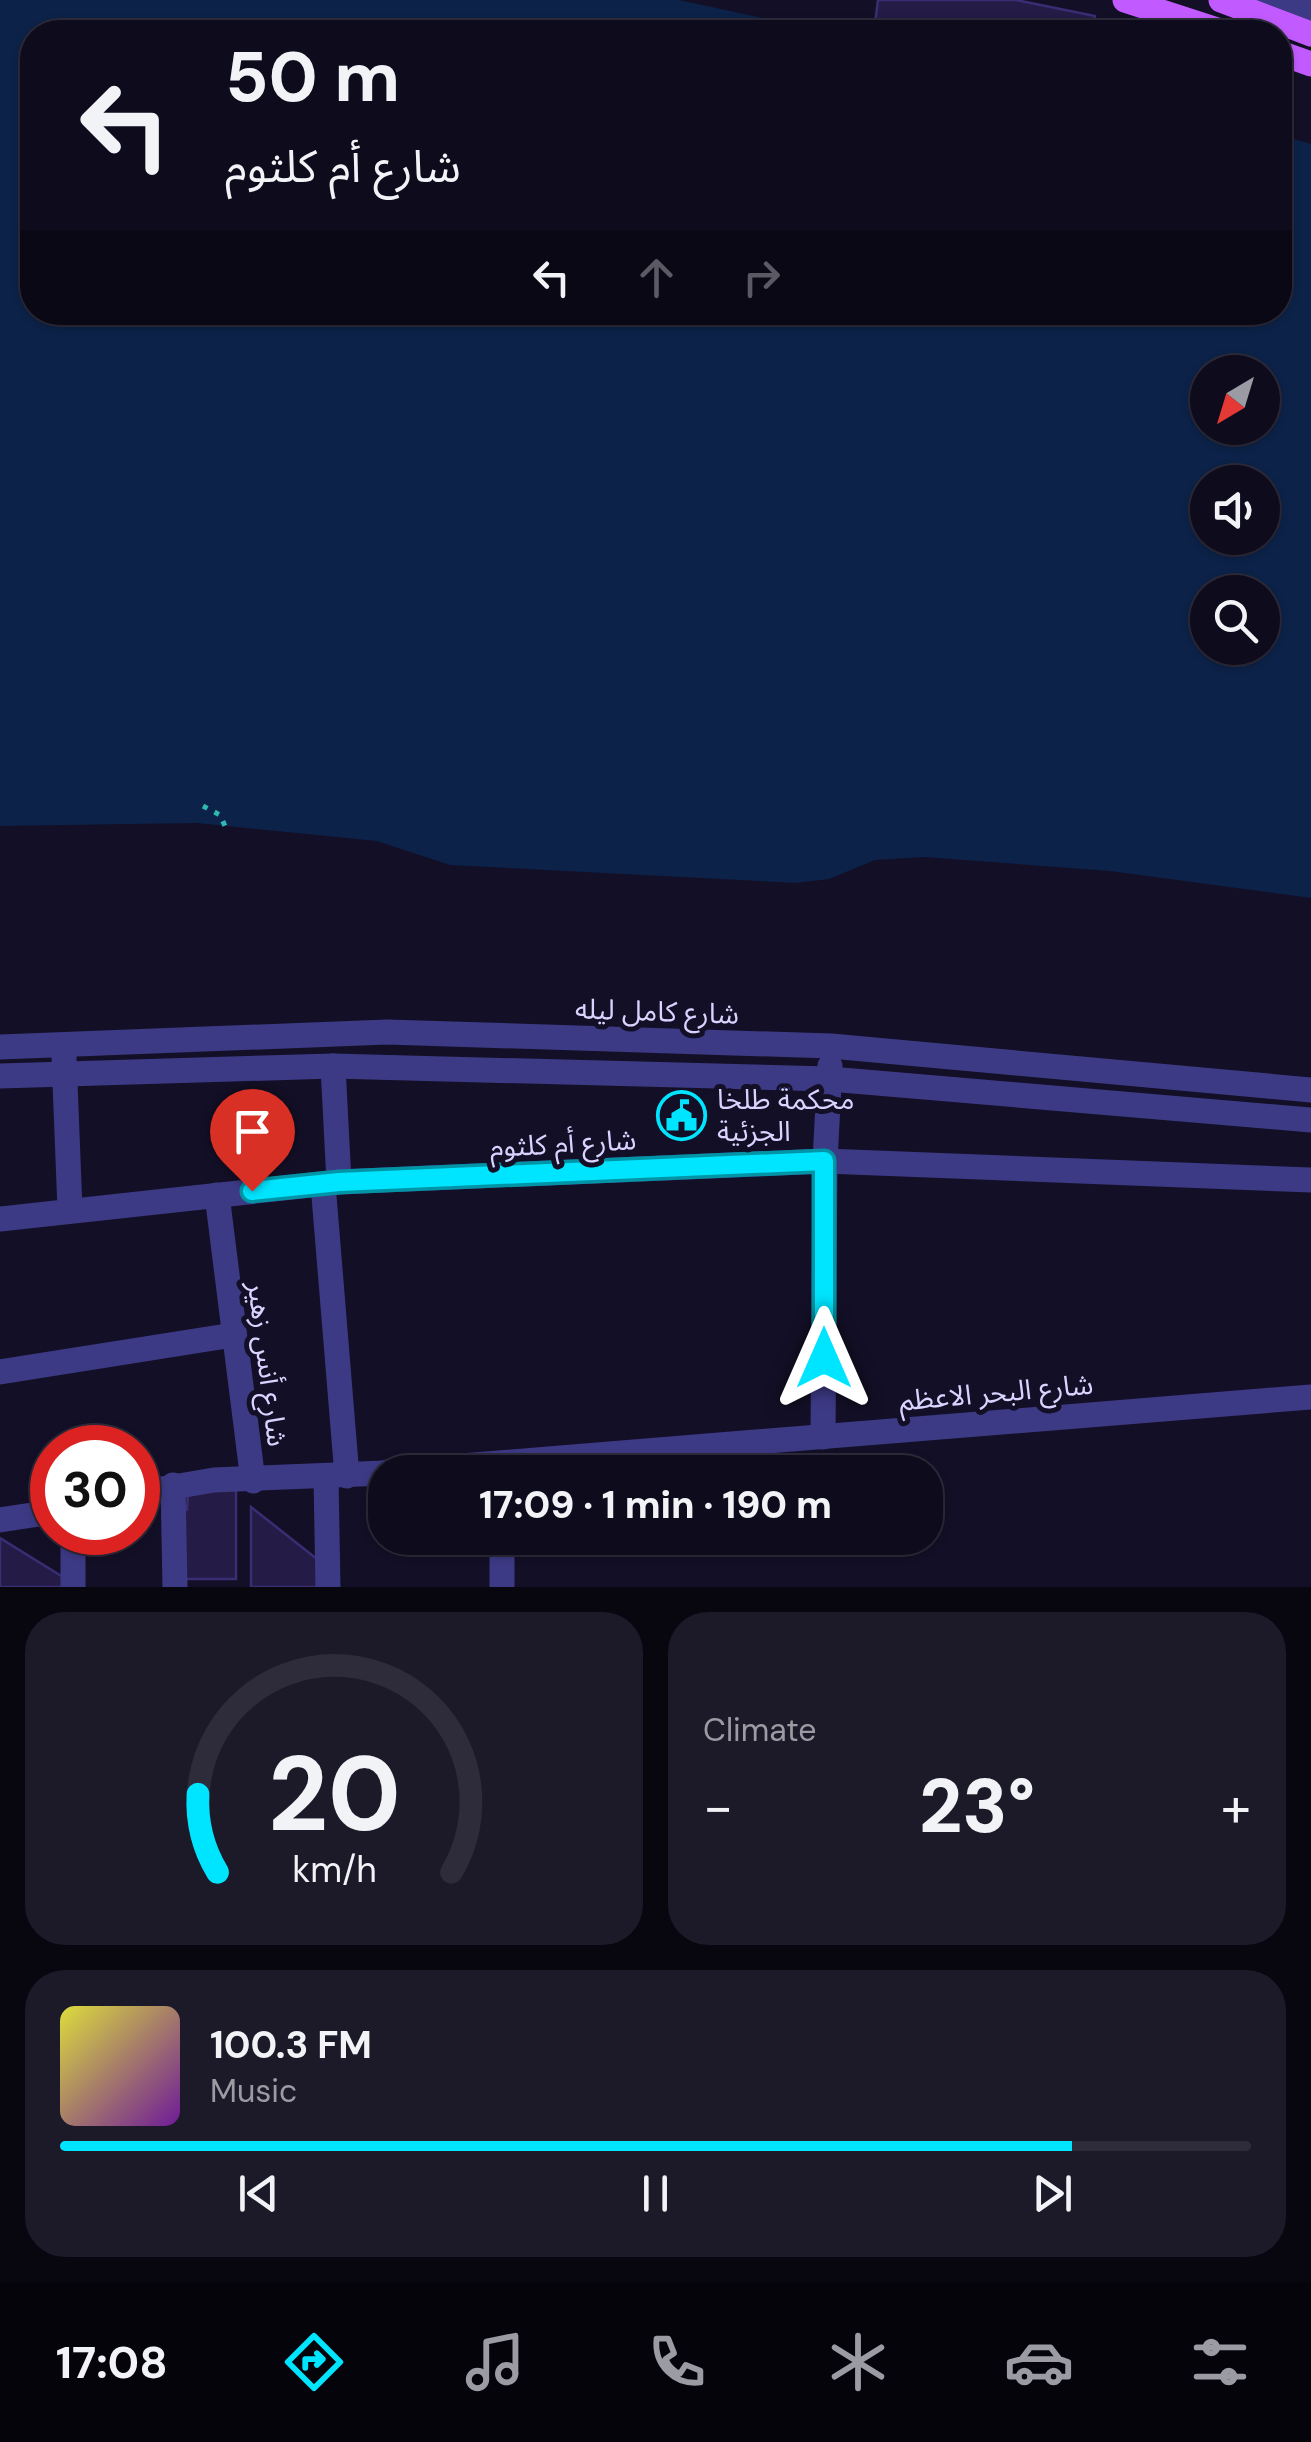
<!DOCTYPE html>
<meta charset="utf-8">
<style>
body{margin:0;font-family:"DM Sans","Noto Sans Arabic",sans-serif;background:#1c1929;color:#f1f3f6;height:100vh;display:flex;flex-direction:column;font-size:38px;white-space:nowrap}
*{box-sizing:border-box;margin:0}
p{font-size:32px;color:#9b9ba3}
.icon{flex:none;width:55px;height:55px;fill:none;stroke:currentColor;stroke-width:2;stroke-linecap:round;stroke-linejoin:round}
.map{position:relative;height:1587px;overflow:hidden}
.panel{display:flex;flex-direction:column;gap:25px;padding:25px;background:#08060f;flex:1}
.panel>*{flex:none}
.guide{position:absolute;left:20px;top:20px;width:1272px;height:305px;border-radius:40px;box-shadow:0 2px 8px #0004,0 0 0 2px #2e2b3b;background:#0e0b1c;color:#f1f3f6;overflow:hidden}
.needle{width:65px;rotate:218deg}
.fabs{position:absolute;left:1190px;top:355px;display:grid;gap:20px}
.fabs a{display:grid;place-items:center;width:90px;height:90px;border-radius:50%;background:#0e0b1c;box-shadow:0 2px 8px #0004,0 0 0 2px #2e2b3b;font-size:50px}
.speed{position:absolute;left:30px;top:1425px;display:flex;gap:20px;font-size:50px;font-weight:700;text-align:center}
.speed>*{display:grid;place-content:center;width:130px;height:130px;border-radius:50%;background:#0e0b1c;box-shadow:0 2px 8px #0004,0 0 0 2px #2e2b3b;line-height:1}
.speed .limit{border:15px solid #d22;background:#fff;color:#111}
.pin{position:absolute;display:grid;place-items:center;width:85px;height:85px;color:#fff;margin:-102px -42px;border-radius:50% 50% 50% 0;rotate:-45deg;box-shadow:0 0 10px #0007}
.pin .icon{rotate:45deg}
.me{position:absolute;width:110px;margin:-55px;rotate:0deg;stroke-linejoin:round;filter:drop-shadow(0 0 8px #0008)}
.turn{display:flex;align-items:center;gap:35px;height:210px;padding:0 40px;font-size:45px}
.turn .icon{width:130px;height:130px;stroke-width:2.5}
.turn b{display:block;font-size:70px;line-height:85px}
.lanes{display:flex;align-items:center;height:95px;padding:0 40px;background:#0003;justify-content:center;gap:50px;direction:ltr}
.lanes .off{opacity:.35}
.big{font-size:75px;font-weight:800;line-height:1.1}
.panel .card{flex:1;display:flex;flex-direction:column;justify-content:center;gap:15px;min-width:0;padding:0 35px;border-radius:40px;background:#1c1929}
.panel .dial{align-items:center;gap:0}
.dial svg{height:260px;overflow:visible;fill:none;stroke:#2e2b3b;stroke-width:7;stroke-linecap:round;text-anchor:middle}
.dial text{fill:#f1f3f6;stroke:none}
.song{display:flex;align-items:center;gap:30px}
.cover{width:120px;height:120px;border-radius:15px;background:linear-gradient(135deg,hsl(60 70% 55%),hsl(280 70% 35%))}
.played{height:10px;border-radius:5px;background:linear-gradient(90deg,#00e5ff 85%,#2e2b3b 85%)}
.keys{display:flex;justify-content:space-around;direction:ltr}
.heat{display:flex;justify-content:space-between;align-items:center;font-size:55px;direction:ltr}
.panel .tiles{flex:1;display:grid;gap:25px;grid-template-columns:1fr 1fr}
.card:last-child{grid-column:span 2}
.trip{position:absolute;left:368px;top:1455px;width:575px;height:100px;border-radius:40px;background:#0e0b1c;box-shadow:0 2px 8px #0004,0 0 0 2px #2e2b3b;font-weight:800;line-height:100px;text-align:center}
.tabs{display:flex;height:160px;justify-content:space-around;align-items:center;background:#06040b;color:#9b9ba3}
.tabs .icon{width:70px;height:70px}
.tabs .current{color:#00e5ff}
.tabs b{font-size:45px;color:#f1f3f6}
.map>svg:first-child{display:block}
</style>
<div class="map">
<svg width="1311" height="1587" viewBox="0 0 1311 1587">
<rect width="100%" height="100%" fill="#130f26"/>
<path fill="#0c2248" fill-rule="evenodd" d="M0,0H679L829,32H32V312H1280V135L1311,144V898L1110,871L924,857L875,860L829,879L796,883L450,865L377,841L197,823L0,826ZM1208,372H1262V428H1208ZM1208,482H1262V538H1208ZM1208,592H1262V648H1208Z"/>
<g fill="#241b47" stroke="#3b2d73" stroke-width="2.5">
<polygon points="878,0 1016,0 1095,16 1093,32 907,32 907,28 875,23"/>
<polygon points="236,1486 236,1579 183,1579 179,1511 187,1510 188,1489"/>
<polygon points="251,1507 317,1559 317,1587 251,1587"/>
<polygon points="0,1538 71,1582 71,1587 0,1587"/>
</g>
<g fill="none" stroke-linecap="round" stroke-linejoin="round">
<polyline stroke="#2fb8b0" stroke-width="5" stroke-dasharray="5 8" stroke-linecap="butt" points="203,806 220,815 225,826"/>
<g stroke="#3d3a85" stroke-width="25">
<polyline points="1241,0 1311,12"/>
<polyline points="0,1047 387,1032 831,1046 1311,1090"/>
<polyline points="64,1057 70,1210"/>
<polyline points="333,1066 339,1182"/>
<polyline points="0,1076 333,1066 830,1079 1311,1120"/>
<polyline points="323,1184 347,1476"/>
<polyline points="217,1195 253,1481"/>
<polyline points="0,1219 339,1182 825,1161 1311,1180"/>
<polyline points="0,1372 233,1335"/>
<polyline points="823,1437 825,1161 830,1066"/>
<polyline points="387,1472 1311,1397"/>
<polyline points="326,1478 328,1587"/>
<polyline points="173,1485 175,1587"/>
<polyline points="138,1493 214,1480 385,1473"/>
<polyline points="0,1520 52,1512"/>
<polyline points="73,1532 73,1587"/>
<polyline points="502,1587 502,1538"/>
</g>
<g stroke="#c25bff" stroke-width="25">
<polyline points="1125,0 1223,32"/>
<polyline points="1221,0 1311,34"/>
<polyline points="1280,53 1311,64"/>
</g>
</g>
<g fill="none" stroke-linecap="round" stroke-linejoin="round">
<defs>
<polyline id="route" points="252,1191 339,1182 824,1161 824,1358"/>
</defs>
<use href="#route" stroke="#0095a6" stroke-width="25"/>
<use href="#route" stroke="#00e5ff" stroke-width="18"/>
</g>
<defs>
<symbol id="civic-ring" viewBox="-11 -11 22 22"><circle r="9.5" fill="#130f26" stroke="#00e5ff" stroke-width="1.5"/><path d="M-.6-6.5H3V-4.5H.6V-3L4-1V1h2V6H-6V1h2V-1L-.6-3ZM-1.2 2.5V6h2.4V2.5Z" fill="#00e5ff"/></symbol>
</defs>
<g fill-rule="evenodd">
<use href="#civic-ring" x="654" y="1088" width="55" height="55"/>
</g>
<g text-anchor="middle" stroke-width="10" stroke-linejoin="round" paint-order="stroke">
<g font-size="28" fill="#d9d4ff" stroke="#130f26">
<text transform="translate(657 1011) rotate(2)" y="10">شارع كامل ليله</text>
<text transform="translate(563 1143) rotate(-3)" y="10">شارع أم كلثوم</text>
<text transform="translate(268 1364) rotate(83)" y="10">شارع أنس زهير</text>
<text transform="translate(996 1392) rotate(-5)" y="10">شارع البحر الاعظم</text>
</g>
<g font-size="28" fill="#d9d4ff" stroke="#130f26" text-anchor="start">
<text x="717" y="1109">محكمة طلخا<tspan x="717" dy="32">الجزئية</tspan></text>
</g>
</g>
</svg>
<div class="fabs">
<a><svg class="needle" viewBox="-14 -14 28 28"><path d="M0-13l5 13h-10z" fill="#e53935"/><path d="M0 13l5-13h-10z" fill="#9b9ba3"/></svg></a>
<a><svg class="icon" aria-label="sound" viewBox="0 0 24 24"><path d="M4 9h4l5-4v14l-5-4H4zM17 9q2 3 0 6"/></svg></a>
<a><svg class="icon" aria-label="search" viewBox="0 0 24 24"><circle cx="10" cy="10" r="6"/><path d="M15 15l6 6"/></svg></a>
</div>
<div class="speed"><div class="limit">30</div></div>
<div class="pin" style="left:252px;top:1191px;background:#d93025"><svg class="icon" aria-label="arrive" viewBox="0 0 24 24"><path d="M6 21V4h12l-3 4 3 4H6"/></svg></div>
<svg class="me" style="left:824px;top:1358px" viewBox="-20 -20 40 40"><path d="M0-17L14 15 0 8-14 15z" fill="#00e5ff" stroke="#fff" stroke-width="4"/></svg>
<div class="trip">17:09 · 1 min · 190 m</div>
<div class="guide">
<div class="turn"><svg class="icon" aria-label="left" viewBox="0 0 24 24"><path d="M17 20v-9H6M10 6l-5 5 5 5"/></svg><div><b>50 m</b>شارع أم كلثوم</div></div>
<div class="lanes"><svg class="icon" aria-label="left" viewBox="0 0 24 24"><path d="M17 20v-9H6M10 6l-5 5 5 5"/></svg><svg class="icon off" aria-label="ahead" viewBox="0 0 24 24"><path d="M12 20V5M6 11l6-6 6 6"/></svg><svg class="icon off" aria-label="right" viewBox="0 0 24 24"><path d="M7 20v-9h11M14 6l5 5-5 5"/></svg></div>
</div>
</div>
<section class="panel">
<div class="tiles">
<div class="card dial"><svg viewBox="0 0 100 80">
<path d="M14 69A42 42 0 1 1 86 69"/>
<path d="M14 69A42 42 0 0 1 8 45" stroke="#00e5ff"/>
<text x="50" y="56" font-size="32" font-weight="700">20</text>
<text x="50" y="72" font-size="11">km/h</text>
</svg></div>
<div class="card"><p>Climate</p>
<div class="heat"><a>−</a><b class="big">23°</b><a>+</a></div>
</div>
<div class="card">
<div class="song"><i class="cover"></i><div><b>100.3 FM</b><p>Music</p></div></div>
<div class="played"></div>
<div class="keys"><svg class="icon" aria-label="previous" viewBox="0 0 24 24"><path d="M18 5L8 12l10 7zM5 5v14"/></svg><svg class="icon" aria-label="pause" viewBox="0 0 24 24"><path d="M8 5v14M16 5v14"/></svg><svg class="icon" aria-label="next" viewBox="0 0 24 24"><path d="M6 5l10 7-10 7zM19 5v14"/></svg></div>
</div>
</div>
</section>
<nav class="tabs">
<b>17:08</b>
<svg class="icon current" aria-label="directions" viewBox="0 0 24 24"><path d="M12 3l9 9-9 9-9-9zM9 14v-3h6M13 9l2 2-2 2"/></svg>
<svg class="icon" aria-label="music" viewBox="0 0 24 24"><path d="M9 18V5l10-2v13"/><circle cx="6" cy="18" r="3"/><circle cx="16" cy="16" r="3"/></svg>
<svg class="icon" aria-label="phone" viewBox="0 0 24 24"><path d="M5 4h4l2 5-3 2q2 4 5 5l2-3 5 2v4C11 20 4 13 5 4z"/></svg>
<svg class="icon" aria-label="climate" viewBox="0 0 24 24"><path d="M12 3v18M4 7l16 10M4 17L20 7"/></svg>
<svg class="icon" aria-label="car" viewBox="0 0 24 24"><path d="M5 17H2v-5l4-1 3-4h7l3 4 3 1v5h-3M9 17h6M6 11h13"/><circle cx="7" cy="17" r="2"/><circle cx="17" cy="17" r="2"/></svg>
<svg class="icon" aria-label="filters" viewBox="0 0 24 24"><path d="M4 7h16M4 17h16"/><circle cx="9" cy="7" r="2"/><circle cx="15" cy="17" r="2"/></svg>
</nav>
